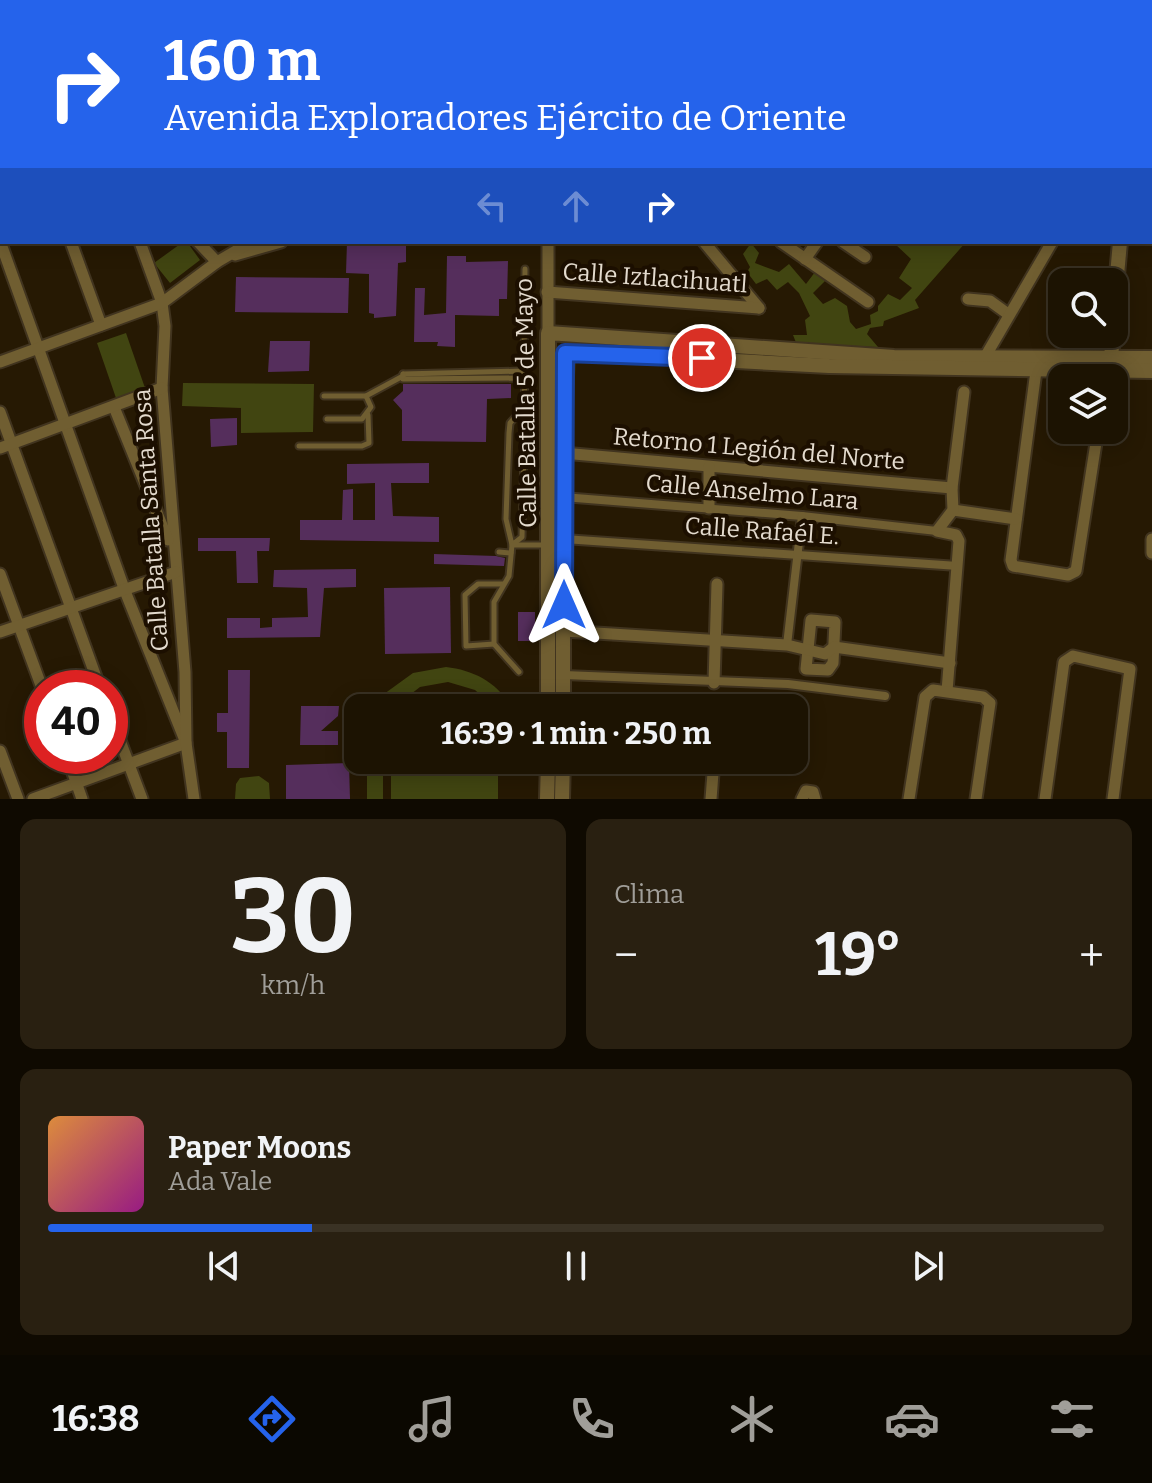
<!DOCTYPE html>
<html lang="es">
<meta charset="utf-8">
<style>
body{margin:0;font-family:Bitter,serif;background:#292011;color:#f1f3f6;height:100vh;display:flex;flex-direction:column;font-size:30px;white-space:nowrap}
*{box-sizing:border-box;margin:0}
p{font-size:26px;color:#a09e99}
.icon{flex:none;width:44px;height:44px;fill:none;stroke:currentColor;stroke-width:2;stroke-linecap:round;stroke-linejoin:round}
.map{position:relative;height:799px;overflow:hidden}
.details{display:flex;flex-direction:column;gap:20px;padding:20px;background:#0f0a01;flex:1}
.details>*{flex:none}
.hud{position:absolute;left:0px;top:0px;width:1152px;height:244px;box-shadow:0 4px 20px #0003,0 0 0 2px #3a3224;background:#2563eb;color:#fff;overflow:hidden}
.buttons{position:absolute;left:1048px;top:268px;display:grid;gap:16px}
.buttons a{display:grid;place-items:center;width:80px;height:80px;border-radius:16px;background:#1c1302;box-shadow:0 4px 20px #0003,0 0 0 2px #3a3224;font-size:40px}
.speed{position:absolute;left:24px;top:670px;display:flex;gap:16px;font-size:40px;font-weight:700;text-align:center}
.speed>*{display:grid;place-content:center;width:104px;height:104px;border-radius:50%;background:#1c1302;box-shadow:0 4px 20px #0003,0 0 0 2px #3a3224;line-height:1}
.speed .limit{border:12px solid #d22;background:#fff;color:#111}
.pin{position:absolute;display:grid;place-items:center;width:68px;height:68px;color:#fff;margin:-34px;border:4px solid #fff;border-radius:50%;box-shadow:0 2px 8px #0007}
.me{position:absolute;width:88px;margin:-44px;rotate:0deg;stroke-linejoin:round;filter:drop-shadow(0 0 6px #0008)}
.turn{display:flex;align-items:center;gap:28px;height:168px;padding:0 32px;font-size:36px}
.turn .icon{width:104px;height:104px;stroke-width:2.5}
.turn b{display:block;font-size:56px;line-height:68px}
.lanes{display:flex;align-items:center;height:76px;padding:0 32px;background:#0003;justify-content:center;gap:40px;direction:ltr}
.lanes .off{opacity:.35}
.big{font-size:60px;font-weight:700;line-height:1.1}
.details .widget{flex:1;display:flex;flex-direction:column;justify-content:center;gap:12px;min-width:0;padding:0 28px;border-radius:16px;background:#292011}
.details .dial{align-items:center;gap:0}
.dial b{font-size:104px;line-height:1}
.song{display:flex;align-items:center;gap:24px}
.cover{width:96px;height:96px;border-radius:12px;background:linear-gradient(135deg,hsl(30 70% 55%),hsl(310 70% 35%))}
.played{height:8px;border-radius:4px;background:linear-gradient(90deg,#2563eb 25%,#3a3224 25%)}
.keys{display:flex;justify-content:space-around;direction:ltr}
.heat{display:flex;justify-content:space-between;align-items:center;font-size:44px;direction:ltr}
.details .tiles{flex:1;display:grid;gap:20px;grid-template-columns:1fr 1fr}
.widget:last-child{grid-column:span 2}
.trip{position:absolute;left:344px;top:694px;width:464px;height:80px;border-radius:16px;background:#1c1302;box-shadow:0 4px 20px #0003,0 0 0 2px #3a3224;font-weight:700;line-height:80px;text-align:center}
.tabs{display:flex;height:128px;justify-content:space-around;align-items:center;background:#0b0801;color:#a09e99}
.tabs .icon{width:56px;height:56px}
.tabs .on{color:#2563eb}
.tabs b{font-size:36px;color:#f1f3f6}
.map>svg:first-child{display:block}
</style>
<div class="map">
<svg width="1152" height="799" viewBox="0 0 1152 799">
<rect width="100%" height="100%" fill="#261903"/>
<g fill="#414511">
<polygon points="183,242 187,242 200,260 170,283 154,263"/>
<polygon points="896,242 966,242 915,300 919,308 884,321 883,326 870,328 867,334 878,347 797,345 793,335 807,335 805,320 810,316 799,293 788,282 777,290 767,279 756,284 747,272 750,267 743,254 751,243 759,253 755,263 779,272 789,264 806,284 815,272 826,280 813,293 823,304 835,298 847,306 850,322 856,329 871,324 870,315 878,311 878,306 888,294 900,300 912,288 899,278 911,259 895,244"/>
<polygon points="126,333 145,388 116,398 97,343"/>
<polygon points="183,383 314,384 313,432 241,433 241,408 182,406"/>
<path d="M446,667C474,670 498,683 512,708H495L475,690L448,682L420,687L393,708H367V692L384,694L413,673Z"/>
<rect x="367" y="760" width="16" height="39"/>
<rect x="391" y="760" width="107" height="39"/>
<polygon points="259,776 269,783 270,799 235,799 236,784 240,778"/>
</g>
<g fill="#552e5c">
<polygon points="347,242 406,242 406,262 398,263 396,316 374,318 374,314 369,313 369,274 346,273"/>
<polygon points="447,256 466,256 466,262 508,261 507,299 499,299 499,316 455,315 455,347 437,346 438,342 414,342 415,288 425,288 424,315 446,313"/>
<polygon points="236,277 349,278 348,313 235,312"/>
<polygon points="270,341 310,341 309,371 268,372"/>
<polygon points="403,384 511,384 511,398 487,399 486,442 402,441 402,410 393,400 403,391"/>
<polygon points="237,418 237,445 211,447 210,419"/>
<polygon points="429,463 429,483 391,483 393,516 439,517 439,542 300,540 300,520 342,520 343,490 353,489 353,520 375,520 375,483 347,484 347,464"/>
<polygon points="198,538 270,538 269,551 257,551 258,583 237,583 236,551 198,551"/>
<polygon points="434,554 496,556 505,558 504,566 434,564"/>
<polygon points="356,569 356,587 324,588 320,637 227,638 227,618 260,618 260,628 272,627 272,618 308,617 307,588 273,587 274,570"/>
<polygon points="450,587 451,653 385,654 384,588"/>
<rect x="518" y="612" width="17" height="29"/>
<polygon points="228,670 250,670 249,768 227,768 227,732 217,732 217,713 228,713"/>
<polygon points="301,706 339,706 338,716 321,731 338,731 338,745 300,745"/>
<polygon points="349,763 350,799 286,799 286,765"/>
</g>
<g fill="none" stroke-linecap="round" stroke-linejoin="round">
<defs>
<g id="service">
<polyline points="524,371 525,269"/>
<polyline points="403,374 524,371 525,406"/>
<polyline points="403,374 403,379 524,378"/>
<polyline points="324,396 366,396 403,376"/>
<polygon points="525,406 522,537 512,545 506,519 509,433 510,423"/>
<polyline points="327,419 362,419 371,407 366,396"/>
<polyline points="299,446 362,446 369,443 368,415"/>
<polyline points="499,552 511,553"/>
<polyline points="494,644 466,646 465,595 478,584 503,584"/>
<polyline points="519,672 494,644 494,602 509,576 512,545 544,545"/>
</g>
<g id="pedestrian">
<polyline points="563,497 802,516 937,531"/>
<polyline points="564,539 958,566"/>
<polyline points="787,645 802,516"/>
<polyline points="564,675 788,684 885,696"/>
</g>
<g id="minor">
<polyline points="267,0 268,2"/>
<polyline points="498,0 500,2"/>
<polyline points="736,0 738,2"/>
<polyline points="1038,0 1039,2"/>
<polyline points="60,2 62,0"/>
<polyline points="218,2 221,0"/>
<polyline points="326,2 327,0"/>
<polyline points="415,2 417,0"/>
<polyline points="1003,2 1011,0"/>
<polyline points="1093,2 1093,0"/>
<polyline points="0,85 2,82"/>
<polyline points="0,188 2,187"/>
<polyline points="0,241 125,591 186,743 33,799"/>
<polyline points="71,242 101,325"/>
<polyline points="140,242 162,303 165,326 162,388 185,672 186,743 194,799"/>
<polyline points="198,242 217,262"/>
<polyline points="548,242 548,333"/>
<polyline points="704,242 759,308"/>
<polyline points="781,242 868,302"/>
<polyline points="843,242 865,257"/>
<polyline points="235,255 281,242"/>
<polyline points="805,259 817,242"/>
<polyline points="547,292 759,308"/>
<polyline points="968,299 990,301 1008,314"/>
<polyline points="985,357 1052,242"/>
<polyline points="0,362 162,303 217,262 251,242"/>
<polyline points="1036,371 1011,560 1013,566 1068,575 1076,571 1098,430"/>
<polyline points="114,407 168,540"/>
<polyline points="0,412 100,688"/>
<polyline points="0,448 162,388"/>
<polyline points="563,453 952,488"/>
<polyline points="709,467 709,508"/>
<polyline points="953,510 1016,519"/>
<polyline points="1152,539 1152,553"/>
<polyline points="0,574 42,688"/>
<polygon points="811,620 835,622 833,663 828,670 806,669"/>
<polyline points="564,631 787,645 825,654 834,647 950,663"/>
<polyline points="0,632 176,572"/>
<polyline points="714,683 717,584"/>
<polyline points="947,691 959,541 956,535 937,531 953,510 952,488 964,392"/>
<polyline points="110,714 142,799"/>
<polyline points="0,751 18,799"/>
<polyline points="67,756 82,799"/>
<polyline points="711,799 714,760"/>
<polyline points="802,799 806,791 813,792 815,799"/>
<polyline points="909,799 925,697 933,690 983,697 990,703 976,799"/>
<polyline points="1045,799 1064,662 1073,656 1130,669 1113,799"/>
</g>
<g id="tertiary">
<polyline points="1150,20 1152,9"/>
<polyline points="1114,308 1120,242"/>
<polyline points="1111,358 1113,334"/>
<polyline points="548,708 548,333 894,357 1152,358"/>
<polyline points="563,708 563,453 567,352 829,366 1152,371"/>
<polyline points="547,799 548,760"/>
<polyline points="562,799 563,760"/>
</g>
</defs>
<use href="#service" stroke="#41341f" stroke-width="9"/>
<use href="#pedestrian" stroke="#41341f" stroke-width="12"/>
<use href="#minor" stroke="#41341f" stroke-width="15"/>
<use href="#tertiary" stroke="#41341f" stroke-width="18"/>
<use href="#service" stroke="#705e31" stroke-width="5"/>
<use href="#pedestrian" stroke="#705e31" stroke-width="8"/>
<use href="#minor" stroke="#705e31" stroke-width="11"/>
<use href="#tertiary" stroke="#705e31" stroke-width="14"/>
</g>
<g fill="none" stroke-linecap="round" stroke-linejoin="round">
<defs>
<polyline id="route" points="564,605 565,353 702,358"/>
</defs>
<use href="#route" stroke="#184099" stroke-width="20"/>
<use href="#route" stroke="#2563eb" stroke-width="14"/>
</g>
<g text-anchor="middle" stroke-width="8" stroke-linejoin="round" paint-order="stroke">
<g font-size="24" fill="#e4dbce" stroke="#1c0f00">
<text transform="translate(655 278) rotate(4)" y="8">Calle Iztlacihuatl</text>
<text transform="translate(526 403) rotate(-91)" y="8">Calle Batalla 5 de Mayo</text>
<text transform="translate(759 449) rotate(5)" y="8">Retorno 1 Legión del Norte</text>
<text transform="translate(752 492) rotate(5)" y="8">Calle Anselmo Lara</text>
<text transform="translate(151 520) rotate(-94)" y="8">Calle Batalla Santa Rosa</text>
<text transform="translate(762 531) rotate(4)" y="8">Calle Rafaél E.</text>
</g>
</g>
</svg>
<div class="buttons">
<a><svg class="icon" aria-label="search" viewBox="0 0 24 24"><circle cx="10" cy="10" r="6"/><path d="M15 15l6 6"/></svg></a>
<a><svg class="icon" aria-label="layers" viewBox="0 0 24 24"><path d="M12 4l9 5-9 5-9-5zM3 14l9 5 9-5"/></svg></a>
</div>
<div class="speed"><div class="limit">40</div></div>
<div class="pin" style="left:702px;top:358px;background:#d93025"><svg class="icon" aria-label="arrive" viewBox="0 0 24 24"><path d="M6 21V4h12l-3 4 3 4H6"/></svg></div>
<svg class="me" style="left:564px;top:605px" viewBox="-20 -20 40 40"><path d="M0-17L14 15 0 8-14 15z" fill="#2563eb" stroke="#fff" stroke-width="4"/></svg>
<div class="trip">16:39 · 1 min · 250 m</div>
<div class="hud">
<div class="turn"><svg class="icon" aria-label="right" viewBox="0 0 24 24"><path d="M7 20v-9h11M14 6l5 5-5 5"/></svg><div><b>160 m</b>Avenida Exploradores Ejército de Oriente</div></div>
<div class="lanes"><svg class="icon off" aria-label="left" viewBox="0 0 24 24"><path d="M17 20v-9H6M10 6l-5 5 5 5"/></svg><svg class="icon off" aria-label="ahead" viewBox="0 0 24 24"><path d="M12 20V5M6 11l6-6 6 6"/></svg><svg class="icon" aria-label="right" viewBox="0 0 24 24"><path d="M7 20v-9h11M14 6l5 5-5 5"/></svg></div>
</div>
</div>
<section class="details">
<div class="tiles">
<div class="widget dial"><b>30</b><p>km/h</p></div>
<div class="widget"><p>Clima</p>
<div class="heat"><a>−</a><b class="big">19°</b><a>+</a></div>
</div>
<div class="widget">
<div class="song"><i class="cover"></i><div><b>Paper Moons</b><p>Ada Vale</p></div></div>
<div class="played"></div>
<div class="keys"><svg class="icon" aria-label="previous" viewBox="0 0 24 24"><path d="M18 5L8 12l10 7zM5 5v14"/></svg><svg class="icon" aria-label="pause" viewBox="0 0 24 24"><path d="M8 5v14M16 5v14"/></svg><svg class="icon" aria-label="next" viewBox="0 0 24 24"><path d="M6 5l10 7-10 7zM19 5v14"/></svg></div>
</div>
</div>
</section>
<nav class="tabs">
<b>16:38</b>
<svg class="icon on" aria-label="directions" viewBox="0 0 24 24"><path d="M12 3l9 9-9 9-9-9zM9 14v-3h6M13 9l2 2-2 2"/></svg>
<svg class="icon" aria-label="music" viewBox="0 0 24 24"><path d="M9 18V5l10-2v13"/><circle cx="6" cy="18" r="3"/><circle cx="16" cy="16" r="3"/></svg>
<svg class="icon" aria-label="phone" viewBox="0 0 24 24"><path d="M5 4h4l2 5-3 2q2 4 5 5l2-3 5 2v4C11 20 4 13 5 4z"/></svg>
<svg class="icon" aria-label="climate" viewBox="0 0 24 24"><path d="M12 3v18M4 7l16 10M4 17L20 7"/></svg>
<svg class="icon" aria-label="car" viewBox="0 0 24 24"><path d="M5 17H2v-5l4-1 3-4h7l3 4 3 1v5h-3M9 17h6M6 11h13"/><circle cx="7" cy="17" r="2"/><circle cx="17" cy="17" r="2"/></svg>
<svg class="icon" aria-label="filters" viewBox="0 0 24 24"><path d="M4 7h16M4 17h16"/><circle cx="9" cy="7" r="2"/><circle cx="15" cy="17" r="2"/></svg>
</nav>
